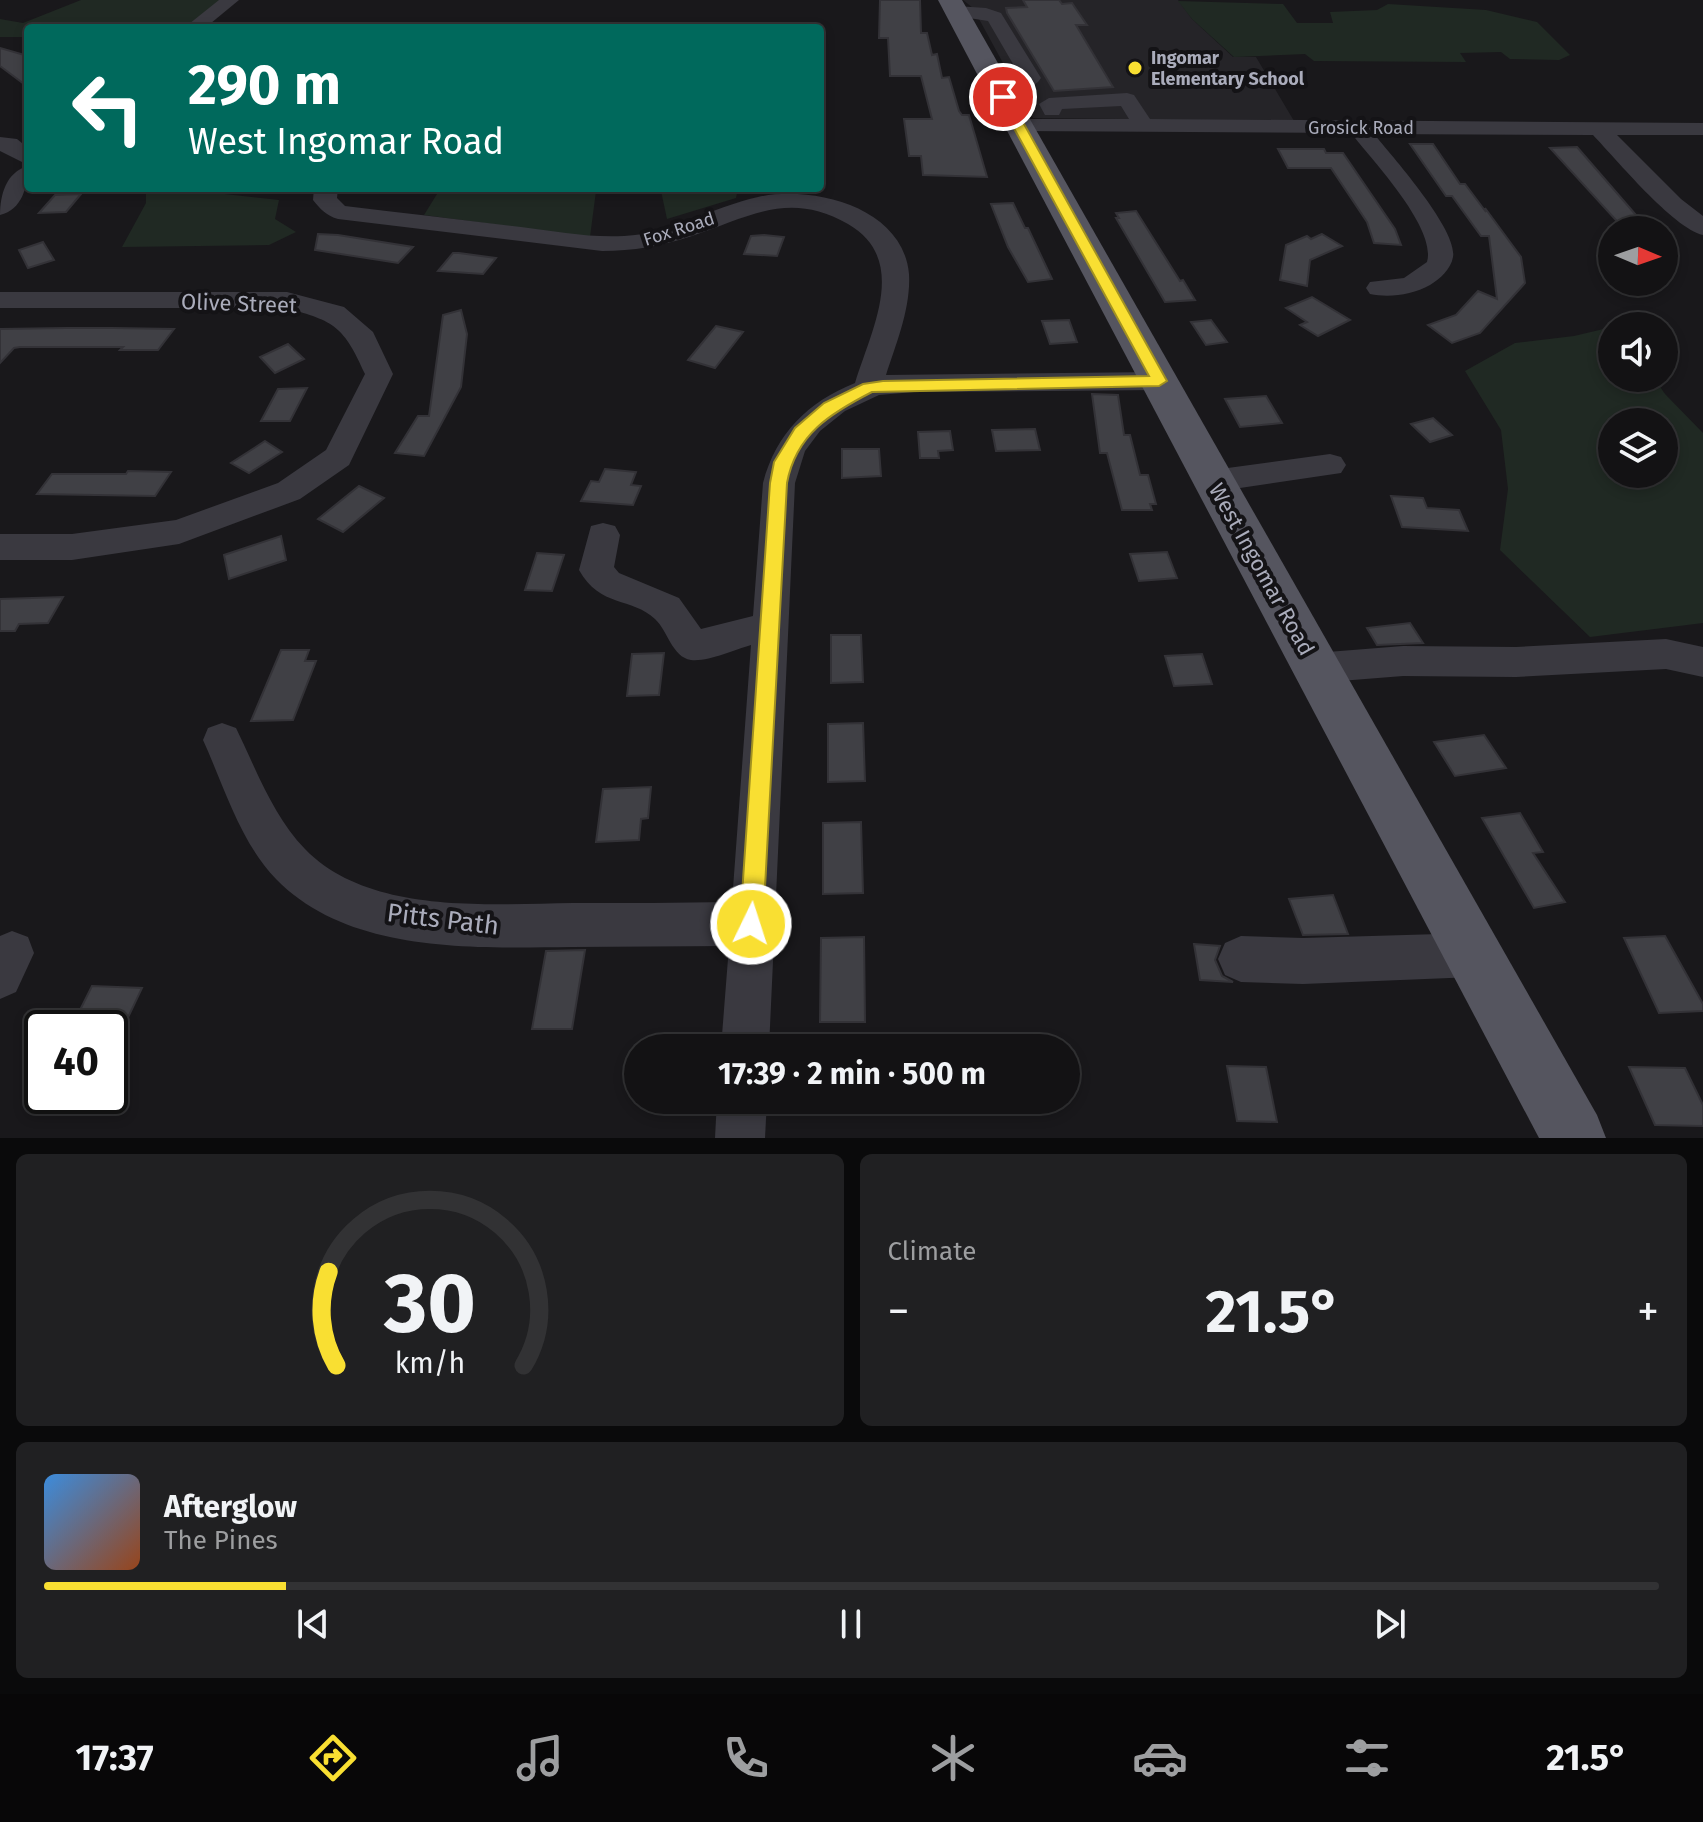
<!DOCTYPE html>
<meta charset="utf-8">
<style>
body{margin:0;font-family:"Fira Sans",sans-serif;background:#202022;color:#f1f3f6;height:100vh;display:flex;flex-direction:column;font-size:30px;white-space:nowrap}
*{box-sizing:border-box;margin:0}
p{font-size:26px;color:#9d9ea0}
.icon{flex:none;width:44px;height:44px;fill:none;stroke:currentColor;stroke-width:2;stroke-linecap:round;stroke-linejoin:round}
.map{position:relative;height:1138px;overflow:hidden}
.drawer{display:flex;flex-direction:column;gap:16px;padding:16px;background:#0a0a0b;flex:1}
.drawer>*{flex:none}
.hud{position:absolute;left:24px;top:24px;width:800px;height:168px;border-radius:8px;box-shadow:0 4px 12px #0003,0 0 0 2px #323234;background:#00695c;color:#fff;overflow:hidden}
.needle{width:52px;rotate:92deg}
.tools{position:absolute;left:1598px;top:216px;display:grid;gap:16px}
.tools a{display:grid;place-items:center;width:80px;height:80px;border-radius:50%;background:#131214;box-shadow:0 4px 12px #0003,0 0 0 2px #323234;font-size:40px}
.speed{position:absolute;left:24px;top:1010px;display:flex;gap:16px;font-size:40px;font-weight:700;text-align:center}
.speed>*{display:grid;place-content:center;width:104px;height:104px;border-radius:50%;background:#131214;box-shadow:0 4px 12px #0003,0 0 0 2px #323234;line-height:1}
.speed .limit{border:4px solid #111;border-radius:12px;background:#fff;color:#111}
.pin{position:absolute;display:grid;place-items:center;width:68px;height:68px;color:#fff;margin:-34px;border:4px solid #fff;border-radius:50%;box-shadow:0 2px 8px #0007}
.me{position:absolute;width:88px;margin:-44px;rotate:4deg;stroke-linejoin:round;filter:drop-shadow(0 0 6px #0008)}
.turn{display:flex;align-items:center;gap:28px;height:168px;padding:0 32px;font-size:36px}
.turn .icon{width:104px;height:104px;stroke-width:2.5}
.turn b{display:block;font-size:56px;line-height:68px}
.big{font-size:60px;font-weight:700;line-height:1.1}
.drawer .card{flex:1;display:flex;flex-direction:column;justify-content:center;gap:12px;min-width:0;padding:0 28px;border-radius:12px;background:#202022}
.drawer .dial{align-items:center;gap:0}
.dial svg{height:208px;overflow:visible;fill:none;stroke:#323234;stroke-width:7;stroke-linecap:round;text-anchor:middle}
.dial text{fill:#f1f3f6;stroke:none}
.song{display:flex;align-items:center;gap:24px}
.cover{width:96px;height:96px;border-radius:12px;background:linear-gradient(135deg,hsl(210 70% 55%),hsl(20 70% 35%))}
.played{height:8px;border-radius:4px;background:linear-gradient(90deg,#f9df32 15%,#323234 15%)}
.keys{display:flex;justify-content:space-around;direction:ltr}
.heat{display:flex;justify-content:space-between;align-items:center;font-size:44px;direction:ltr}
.drawer .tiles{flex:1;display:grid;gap:16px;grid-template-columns:1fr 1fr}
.card:last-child{grid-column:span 2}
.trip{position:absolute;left:624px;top:1034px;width:456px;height:80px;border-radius:40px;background:#131214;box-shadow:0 4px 12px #0003,0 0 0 2px #323234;font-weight:700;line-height:80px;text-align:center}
.menu{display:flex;height:128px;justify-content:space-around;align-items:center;background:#080708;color:#9d9ea0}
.menu .icon{width:56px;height:56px}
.menu .active{color:#f9df32}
.menu b{font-size:36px;color:#f1f3f6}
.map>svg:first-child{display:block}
</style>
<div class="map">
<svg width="1703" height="1138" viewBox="0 0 1703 1138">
<rect width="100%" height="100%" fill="#19181b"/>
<polygon fill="#252428" points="963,0 1178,0 1192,19 1233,57 1256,57 1294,121 1033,118 973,8"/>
<g fill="#202923" fill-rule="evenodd">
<polygon points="81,0 222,0 191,24 174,28 28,28 28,37 0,37 0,19 23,23"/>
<polygon points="1178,1 1283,4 1297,23 1333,23 1330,12 1377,10 1388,4 1486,10 1537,22 1570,55 1559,60 1510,59 1501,52 1460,53 1466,62 1314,61 1305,54 1234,57 1192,19"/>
<polygon points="146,188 210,188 216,193 279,200 275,219 296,232 269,245 122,247 146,203"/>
<polygon points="419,188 738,188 736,198 667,219 661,191 596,191 590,237 424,215 437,194"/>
<path d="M1612,327V378H1654L1665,394L1703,433V623L1590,637L1500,550L1508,489L1501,430L1465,371L1515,343L1574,336ZM1664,422V474H1612V422Z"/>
</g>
<g fill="#404045" stroke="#333237" stroke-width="2">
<polygon points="880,0 920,0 921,33 927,33 932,55 937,54 942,78 949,77 959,111 962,115 969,115 987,177 923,175 921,156 909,156 904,119 932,119 921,76 890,76 888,38 879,38"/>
<polygon points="1023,0 1059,0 1062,4 1072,3 1087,25 1076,25 1113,87 1054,91 1007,13 1006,8 1027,7"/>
<polygon points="0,48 28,56 28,87 0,66"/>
<polygon points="1410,144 1433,144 1460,184 1465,184 1486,212 1485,208 1521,257 1525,283 1480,333 1452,343 1428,325 1456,315 1478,291 1497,299 1489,236 1481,236 1452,196 1446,196"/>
<polygon points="1577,147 1649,230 1625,230 1550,148"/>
<polygon points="1278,149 1324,149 1326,153 1343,153 1395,229 1401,245 1374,243 1367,222 1331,168 1288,168"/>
<polygon points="81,194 66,212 39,213 55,195"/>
<polygon points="1013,203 1025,228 1028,228 1052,279 1028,282 1008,247 991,204"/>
<polygon points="1136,211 1180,281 1183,280 1195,300 1165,302 1116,218 1119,218 1116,213"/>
<polygon points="318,234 338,235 413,247 398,263 315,250"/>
<polygon points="1322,234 1342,246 1310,260 1307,286 1280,280 1286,245 1307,236 1311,239"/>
<polygon points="764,235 784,237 777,256 744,254 751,236"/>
<polygon points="43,242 54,260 28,268 19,250"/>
<polygon points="453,253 459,253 496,258 483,274 438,271"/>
<polygon points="1312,297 1350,320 1318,336 1300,325 1307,322 1286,308"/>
<polygon points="461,310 467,334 461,387 424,456 395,453 418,416 429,416 443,315"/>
<polygon points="1069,320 1077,342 1050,344 1042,321"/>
<polygon points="1211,320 1227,342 1206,345 1191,322"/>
<polygon points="716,326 743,332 715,368 688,360"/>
<polygon points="66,328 113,328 174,329 158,350 120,350 123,347 20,347 14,348 0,363 0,329"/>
<polygon points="288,344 304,359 275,373 260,357"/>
<polygon points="307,388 290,421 261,421 278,389"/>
<polygon points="1092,394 1118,395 1124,435 1130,435 1140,475 1148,475 1156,504 1150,504 1152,510 1122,510 1107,453 1100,453"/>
<polygon points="1266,396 1282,423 1240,427 1225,399"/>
<polygon points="1433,418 1452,435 1430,442 1411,424"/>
<polygon points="1035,429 1040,450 996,451 992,430"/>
<polygon points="950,431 953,450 938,451 939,458 920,458 918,432"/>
<polygon points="265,441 282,452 249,473 231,463"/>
<polygon points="842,449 879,449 881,476 842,478"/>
<polygon points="605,469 636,472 631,485 641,486 633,505 581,501 591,481 599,482"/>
<polygon points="128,471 171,472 155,496 37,494 52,474 126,474"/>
<polygon points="359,486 384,498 343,532 318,519"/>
<polygon points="1391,496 1423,498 1427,508 1459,510 1468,531 1402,527"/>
<polygon points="281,536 286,560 229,579 224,555"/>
<polygon points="1167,552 1177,578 1139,581 1130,554"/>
<polygon points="537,553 564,555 552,591 525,590"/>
<polygon points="63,597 48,623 19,624 15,631 0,631 0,599"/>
<polygon points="1410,623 1423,643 1377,645 1367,628"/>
<polygon points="831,635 861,635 863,682 831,683"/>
<polygon points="281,650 309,650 305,661 316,661 293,720 251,721"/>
<polygon points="664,653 659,695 627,696 632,654"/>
<polygon points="1202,654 1212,684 1174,686 1165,656"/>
<polygon points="863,723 865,781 828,782 828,724"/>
<polygon points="1484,735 1506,768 1455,776 1434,742"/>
<polygon points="651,787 648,818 641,819 639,840 596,842 603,789"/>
<polygon points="1520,813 1543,852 1533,853 1565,902 1534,908 1482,818"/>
<polygon points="861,822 863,893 823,894 823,823"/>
<polygon points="1333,895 1348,934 1303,935 1289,899"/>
<polygon points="1665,936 1703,1004 1703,1011 1659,1013 1624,938"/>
<polygon points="864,937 865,1022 820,1022 821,938"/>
<polygon points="1194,944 1220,946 1215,960 1222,976 1233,982 1200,980"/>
<polygon points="585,950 572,1029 532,1029 546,951"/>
<polygon points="92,986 142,988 123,1028 71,1028"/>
<polygon points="1227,1066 1266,1067 1277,1122 1237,1121"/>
<polygon points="1629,1067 1685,1068 1703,1105 1703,1126 1655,1125"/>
</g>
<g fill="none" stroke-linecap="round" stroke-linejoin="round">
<g fill="#3a3940" fill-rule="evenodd">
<polygon points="219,0 239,0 205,28 184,28"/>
<polygon points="956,6 986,8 1001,13 1041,78 1038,82 1010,101 996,101 993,97 1020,76 988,21 950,15 947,11 950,7"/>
<path d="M1127,93L1134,95L1150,119L1703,123V135H1617L1681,199L1703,216V235C1673,228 1616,159 1593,135L1374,134C1392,156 1458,230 1453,257C1451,269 1440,279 1430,285C1412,295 1389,298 1370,294L1366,288L1370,282L1404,278L1427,262C1437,228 1372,160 1351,133L1018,131L1007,125L1018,119H1129L1121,106L1062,109L1059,115H1045L1039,104L1049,98Z"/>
<polygon points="0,137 17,139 28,148 28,165 0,151"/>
<path d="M28,166C28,186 22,210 0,215C0,195 6,172 28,166Z"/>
<path d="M314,188H338L337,198L345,206C404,213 462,220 521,227C555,231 589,238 624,236C671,234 712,207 758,197C811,185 903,206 909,274C911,308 896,344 886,375L1159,372L1169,374L1173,381L1169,388L1159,390L914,392L879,395L845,411L820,431L805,451L795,483L769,1048H721L729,946C676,946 623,947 571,947C475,948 349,954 276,879C240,842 224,786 203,740L208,728L222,723L236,728C256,769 273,816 305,849C369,915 489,904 573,903C626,903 679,903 732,902L751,645C734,650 708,662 691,660C672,657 668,631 655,619C632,597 600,608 579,570L591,526L603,523L615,526L620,535L614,567L619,573L679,598L701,629L753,616L763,483C776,433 808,402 855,383C871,330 910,260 848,224C789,190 749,217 692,236C662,246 633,251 602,251L338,219C327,216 320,209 313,200Z"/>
<path d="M0,292H287L344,307L373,332L393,374L349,465L300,499L179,544L72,560H0V534H72L176,520L278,483L326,450L365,374C344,327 335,321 286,308H0Z"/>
<polygon points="1330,454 1341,457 1346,465 1341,473 1213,492 1202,489 1197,481 1202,473 1213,470"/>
<polygon points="1666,639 1703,647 1703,677 1666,669 1516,677 1403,676 1315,683 1302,679 1297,668 1302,657 1315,653 1403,646 1516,647"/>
<polygon points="12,931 28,937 34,953 16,992 0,999 0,936"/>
<polygon points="1474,933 1490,939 1496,955 1490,971 1474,977 1303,984 1241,982 1225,975 1218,959 1225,943 1241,936 1303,938"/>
<polygon points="717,1100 767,1100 765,1138 715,1138"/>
</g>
<polygon fill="#55555f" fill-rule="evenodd" points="938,0 962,0 1597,1115 1606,1138 1539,1138"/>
</g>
<path fill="#f9df32" stroke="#a29120" stroke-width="2" d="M999,94L1009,97L1167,381L1159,386L872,392C831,413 796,434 787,483L763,924L760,933L751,936L743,933L740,924L770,483L774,462L795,428L824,403L863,384L883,381L1149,376L997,97Z"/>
<circle fill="#f9df32" stroke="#141316" stroke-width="3" cx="1135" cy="68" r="8"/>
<g text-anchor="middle" stroke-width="8" stroke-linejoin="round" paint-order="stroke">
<g font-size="18" font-weight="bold" fill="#aaacbb" stroke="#141316" text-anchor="start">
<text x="1151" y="64">Ingomar<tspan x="1151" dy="21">Elementary School</tspan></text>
</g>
<g font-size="18" fill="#aaacbb" stroke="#141316">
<text x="1361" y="134">Grosick Road</text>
<text transform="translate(679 229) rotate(-18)" y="6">Fox Road</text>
</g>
<g font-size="22" fill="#aaacbb" stroke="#141316">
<text transform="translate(239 303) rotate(2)" y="8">Olive Street</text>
<text transform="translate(1262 569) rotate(61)" y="8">West Ingomar Road</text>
</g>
<g font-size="26" fill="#aaacbb" stroke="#141316">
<text transform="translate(443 919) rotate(7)" y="9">Pitts Path</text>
</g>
</g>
</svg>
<div class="tools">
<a><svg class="needle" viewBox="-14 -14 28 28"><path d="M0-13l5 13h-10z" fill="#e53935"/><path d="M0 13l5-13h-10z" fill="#9d9ea0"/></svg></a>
<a><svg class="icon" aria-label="sound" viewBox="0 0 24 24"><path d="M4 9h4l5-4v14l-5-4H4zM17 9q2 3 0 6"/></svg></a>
<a><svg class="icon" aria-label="layers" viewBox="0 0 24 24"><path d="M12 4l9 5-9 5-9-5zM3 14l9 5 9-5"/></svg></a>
</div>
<div class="speed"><div class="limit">40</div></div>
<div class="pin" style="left:1003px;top:97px;background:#d93025"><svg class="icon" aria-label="arrive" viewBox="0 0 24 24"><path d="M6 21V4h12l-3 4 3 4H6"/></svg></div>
<svg class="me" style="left:751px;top:924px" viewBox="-20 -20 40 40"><circle r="17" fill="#f9df32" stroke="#fff" stroke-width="3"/><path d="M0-11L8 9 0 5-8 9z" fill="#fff"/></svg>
<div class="trip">17:39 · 2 min · 500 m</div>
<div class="hud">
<div class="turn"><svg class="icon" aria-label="left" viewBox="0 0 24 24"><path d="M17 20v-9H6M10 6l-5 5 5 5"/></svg><div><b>290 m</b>West Ingomar Road</div></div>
</div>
</div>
<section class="drawer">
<div class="tiles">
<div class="card dial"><svg viewBox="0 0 100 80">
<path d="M14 69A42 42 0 1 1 86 69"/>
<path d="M14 69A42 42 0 0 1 11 33" stroke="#f9df32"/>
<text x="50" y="56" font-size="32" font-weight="700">30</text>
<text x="50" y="72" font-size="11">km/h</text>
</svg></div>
<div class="card"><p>Climate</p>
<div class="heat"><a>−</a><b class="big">21.5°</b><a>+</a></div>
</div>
<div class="card">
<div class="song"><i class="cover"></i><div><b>Afterglow</b><p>The Pines</p></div></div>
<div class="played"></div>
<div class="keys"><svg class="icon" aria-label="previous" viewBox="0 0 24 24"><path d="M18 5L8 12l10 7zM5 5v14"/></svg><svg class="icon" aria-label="pause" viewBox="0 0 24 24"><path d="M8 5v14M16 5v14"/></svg><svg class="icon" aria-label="next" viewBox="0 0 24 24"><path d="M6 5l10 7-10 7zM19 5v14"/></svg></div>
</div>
</div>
</section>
<nav class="menu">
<b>17:37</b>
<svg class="icon active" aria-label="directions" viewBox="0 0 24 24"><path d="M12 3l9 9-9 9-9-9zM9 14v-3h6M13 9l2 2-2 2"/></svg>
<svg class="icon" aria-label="music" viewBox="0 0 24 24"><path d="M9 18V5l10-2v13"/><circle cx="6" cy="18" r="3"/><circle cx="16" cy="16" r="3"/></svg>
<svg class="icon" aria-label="phone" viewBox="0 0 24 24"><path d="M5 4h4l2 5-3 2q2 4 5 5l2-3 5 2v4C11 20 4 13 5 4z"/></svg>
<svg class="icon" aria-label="climate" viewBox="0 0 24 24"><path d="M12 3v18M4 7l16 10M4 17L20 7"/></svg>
<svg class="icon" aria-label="car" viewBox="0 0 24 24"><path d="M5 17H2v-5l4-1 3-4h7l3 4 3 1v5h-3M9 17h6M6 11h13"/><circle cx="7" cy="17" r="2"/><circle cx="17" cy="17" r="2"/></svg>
<svg class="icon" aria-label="filters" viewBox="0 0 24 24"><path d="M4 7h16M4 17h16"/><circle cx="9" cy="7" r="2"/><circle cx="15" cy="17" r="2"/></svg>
<b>21.5°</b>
</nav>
